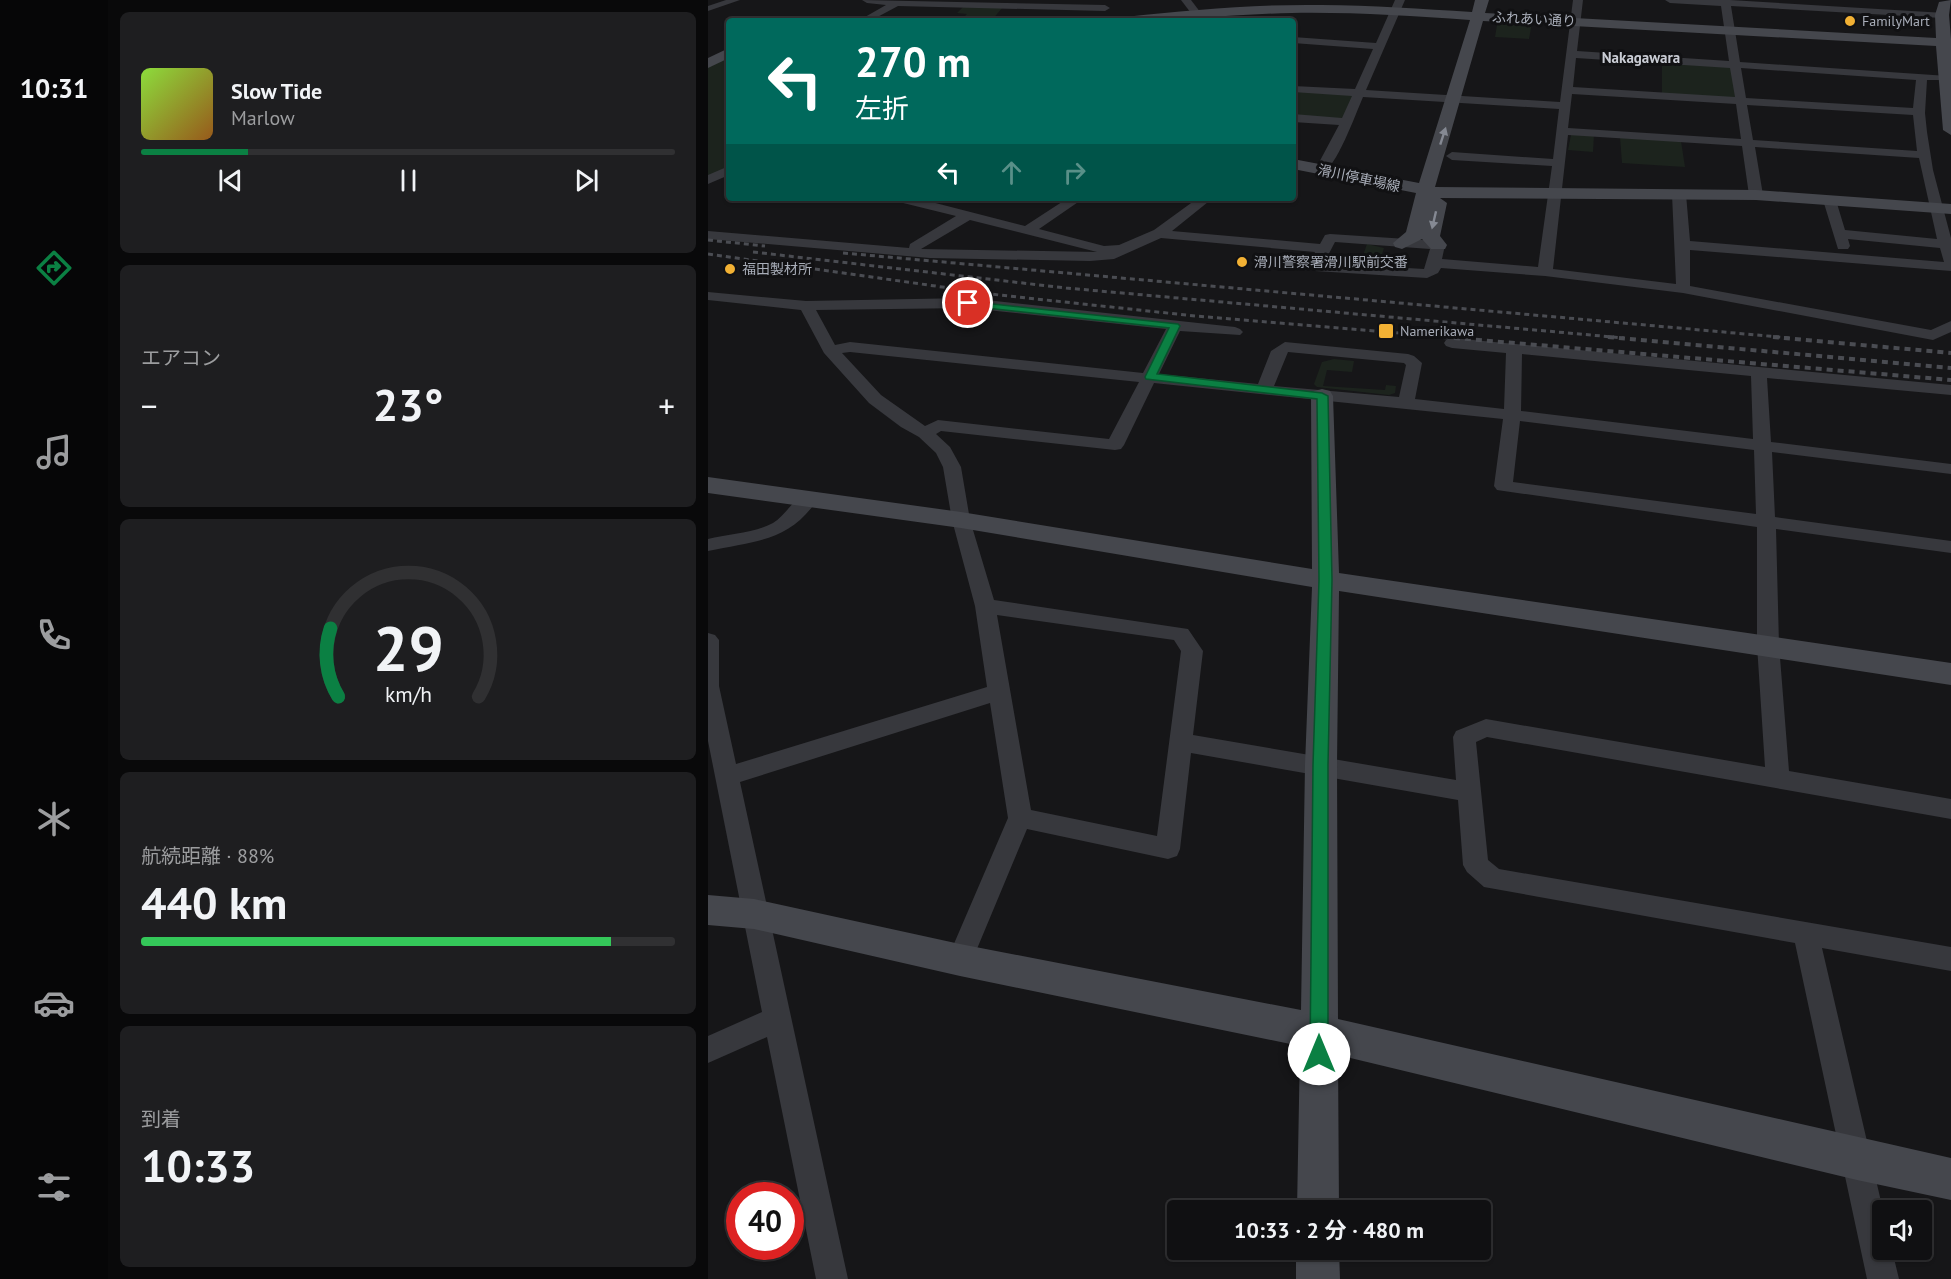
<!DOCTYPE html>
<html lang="ja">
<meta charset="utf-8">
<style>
body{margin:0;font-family:"PT Sans","Noto Sans JP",sans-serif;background:#1e1e20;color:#f1f3f6;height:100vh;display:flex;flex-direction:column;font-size:22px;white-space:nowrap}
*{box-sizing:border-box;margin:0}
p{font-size:20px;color:#9c9d9f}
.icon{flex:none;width:33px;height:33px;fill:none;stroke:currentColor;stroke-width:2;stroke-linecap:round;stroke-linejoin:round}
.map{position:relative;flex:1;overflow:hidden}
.panel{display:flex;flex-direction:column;gap:12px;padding:12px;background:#09090a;width:600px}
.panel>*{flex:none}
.guide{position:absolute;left:18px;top:18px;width:570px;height:183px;border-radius:6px;box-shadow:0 2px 4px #0004,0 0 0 2px #303032;background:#00695c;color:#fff;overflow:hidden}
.buttons{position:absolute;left:1164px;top:1200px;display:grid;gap:12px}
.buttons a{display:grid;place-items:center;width:60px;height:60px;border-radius:6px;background:#101012;box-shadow:0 2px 4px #0004,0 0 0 2px #303032;font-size:30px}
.speed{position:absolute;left:18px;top:1182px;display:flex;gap:12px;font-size:30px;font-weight:700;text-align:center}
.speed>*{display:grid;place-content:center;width:78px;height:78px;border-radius:50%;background:#101012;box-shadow:0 2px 4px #0004,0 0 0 2px #303032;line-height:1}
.speed .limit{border:9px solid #d22;background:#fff;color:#111}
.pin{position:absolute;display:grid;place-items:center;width:51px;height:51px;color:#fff;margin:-26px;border:3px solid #fff;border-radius:50%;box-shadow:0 2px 6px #0007}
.me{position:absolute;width:66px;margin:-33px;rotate:0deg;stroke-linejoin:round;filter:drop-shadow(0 0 4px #0008)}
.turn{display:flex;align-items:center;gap:21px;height:126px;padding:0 30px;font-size:27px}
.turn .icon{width:78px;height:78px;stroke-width:2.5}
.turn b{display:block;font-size:42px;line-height:51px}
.lanes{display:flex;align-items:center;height:57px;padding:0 30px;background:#0003;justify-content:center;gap:30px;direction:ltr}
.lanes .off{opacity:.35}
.big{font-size:45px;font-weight:700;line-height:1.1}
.panel .card{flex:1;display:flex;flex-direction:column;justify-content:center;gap:9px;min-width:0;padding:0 21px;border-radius:9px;background:#1e1e20}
.panel .dial{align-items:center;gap:0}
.dial svg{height:156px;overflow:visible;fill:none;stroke:#303032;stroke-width:7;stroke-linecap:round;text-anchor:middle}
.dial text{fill:#f1f3f6;stroke:none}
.song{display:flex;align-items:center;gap:18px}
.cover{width:72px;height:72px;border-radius:9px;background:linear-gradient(135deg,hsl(90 70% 55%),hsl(30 70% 35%))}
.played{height:6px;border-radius:3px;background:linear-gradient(90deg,#0b8043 20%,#303032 20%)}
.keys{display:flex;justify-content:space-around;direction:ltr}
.heat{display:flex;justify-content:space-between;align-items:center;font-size:33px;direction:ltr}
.charge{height:9px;border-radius:4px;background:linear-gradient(90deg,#34c759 88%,#303032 0)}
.trip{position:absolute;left:459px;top:1200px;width:324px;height:60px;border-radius:6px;background:#101012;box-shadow:0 2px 4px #0004,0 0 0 2px #303032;font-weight:700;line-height:60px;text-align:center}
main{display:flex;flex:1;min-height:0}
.menu{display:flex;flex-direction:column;width:108px;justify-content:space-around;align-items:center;background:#060607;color:#9c9d9f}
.menu .icon{width:42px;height:42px}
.menu .active{color:#0b8043}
.menu b{font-size:27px;color:#f1f3f6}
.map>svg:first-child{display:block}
</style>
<main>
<nav class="menu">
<b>10:31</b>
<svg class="icon active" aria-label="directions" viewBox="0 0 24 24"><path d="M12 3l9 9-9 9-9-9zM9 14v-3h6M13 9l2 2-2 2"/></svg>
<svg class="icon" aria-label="music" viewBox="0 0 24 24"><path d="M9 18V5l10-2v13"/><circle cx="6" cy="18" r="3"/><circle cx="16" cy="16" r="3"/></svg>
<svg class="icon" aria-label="phone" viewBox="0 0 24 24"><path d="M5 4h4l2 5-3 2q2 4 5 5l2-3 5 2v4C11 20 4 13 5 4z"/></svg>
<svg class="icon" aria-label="climate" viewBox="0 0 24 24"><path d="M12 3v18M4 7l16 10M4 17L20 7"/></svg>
<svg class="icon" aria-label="car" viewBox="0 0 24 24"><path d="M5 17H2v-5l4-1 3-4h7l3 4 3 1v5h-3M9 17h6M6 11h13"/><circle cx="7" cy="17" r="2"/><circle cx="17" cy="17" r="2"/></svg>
<svg class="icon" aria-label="filters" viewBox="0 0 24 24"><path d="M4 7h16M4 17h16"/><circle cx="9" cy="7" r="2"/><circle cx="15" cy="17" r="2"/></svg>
</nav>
<section class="panel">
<div class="card">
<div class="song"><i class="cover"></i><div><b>Slow Tide</b><p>Marlow</p></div></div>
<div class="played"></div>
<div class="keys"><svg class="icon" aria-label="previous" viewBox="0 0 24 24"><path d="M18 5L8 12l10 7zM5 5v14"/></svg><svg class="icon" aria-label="pause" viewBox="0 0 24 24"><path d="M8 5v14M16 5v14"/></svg><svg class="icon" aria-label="next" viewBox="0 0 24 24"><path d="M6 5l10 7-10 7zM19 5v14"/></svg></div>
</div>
<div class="card"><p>エアコン</p>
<div class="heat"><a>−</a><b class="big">23°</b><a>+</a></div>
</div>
<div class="card dial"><svg viewBox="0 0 100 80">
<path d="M14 69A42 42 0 1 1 86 69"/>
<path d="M14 69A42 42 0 0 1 10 34" stroke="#0b8043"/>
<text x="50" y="56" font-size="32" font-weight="700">29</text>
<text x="50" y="72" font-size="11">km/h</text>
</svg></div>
<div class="card"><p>航続距離 · 88%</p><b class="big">440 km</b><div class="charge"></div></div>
<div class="card"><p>到着</p><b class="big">10:33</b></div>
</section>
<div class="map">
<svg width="1243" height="1279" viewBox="0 0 1243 1279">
<rect width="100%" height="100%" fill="#161618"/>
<g fill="#1c231d">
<polygon points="256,6 294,8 284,20 305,21 252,21 259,14 249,13"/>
<polygon points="806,21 824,23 821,39 787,37 789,25"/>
<polygon points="21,52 21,170 0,180 0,64"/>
<polygon points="954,60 1024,66 1029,98 954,94"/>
<polygon points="585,89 650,92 638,122 585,118"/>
<polygon points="866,134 886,135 885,152 860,150 863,135"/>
<polygon points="912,137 973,141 977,167 914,163"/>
<polygon points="659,244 676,248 670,267 651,267"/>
<polygon points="626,359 646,361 644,372 619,370 615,386 677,390 678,385 688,386 687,393 681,395 609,387 606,384 614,362"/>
</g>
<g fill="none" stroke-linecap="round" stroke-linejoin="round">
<g fill="#37383d" fill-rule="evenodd">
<polygon points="18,0 32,0 0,11 0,6"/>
<polygon points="154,0 397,5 402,8 397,11 190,6 162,21 150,21 178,5 159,3"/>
<polygon points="473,0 483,0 499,21 489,21"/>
<path d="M687,0H697L658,90L852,102L865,0H875L869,51L1021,61L1013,6L962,3L957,0H1022L1237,13L1239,15L1234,18L1023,6L1032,62L1240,76V80H1219L1217,113L1219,132L1225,170L1243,238V271L982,250V286L1223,330L1243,321V332L1225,340L975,293L837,276L733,268L730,273L719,278L607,271L600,267L607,252L453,238L406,259L382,261L222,258L0,239V231L201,248L202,244L248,216L187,201L185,198H208L317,226L360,198H376L331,229L396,246L411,245L446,230L490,198H505L464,231L612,244L617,235L622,234L730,241L737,245L734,259L830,267L844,166L744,160L738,156L744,152L845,159L851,109L655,97C648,113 628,169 613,174L607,170L631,125L585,122V114L634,118L644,96L585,92V86L647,89L665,49L585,43V37L668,43ZM868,58L1022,68L1027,97L865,87ZM1033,68L1208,80L1205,108L1038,98ZM864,94L1028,104L1033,139L860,128ZM1039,105L1205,115L1209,151L1045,140ZM860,135L1034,146L1041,195L1048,199L1055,195L1047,147L1211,158L1229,239L1137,230L1127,197H1117L1115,200L1130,249H1140L1142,246L1140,239L1232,248L1236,262L982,241L978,194L971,190L964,194L968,284L845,269ZM262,220L389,252L213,249ZM627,242L722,249L716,269L616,263Z"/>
<polygon points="21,166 21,175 0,184 0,175"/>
<path d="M0,292L98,301L260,298L527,327L532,329L535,332L532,335L472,331L451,374L550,384L563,351L577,342L700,354L706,356L714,363L707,399L796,409L798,353L744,348L738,346L736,343L738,340L744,338L1243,385V395L1059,378L1063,442L1243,464V474L1064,452L1067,517L1243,541V553L1068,529L1071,645L1081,771L1243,799V819L779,737L768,742L780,860L791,869L1243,947V971L1114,948L1175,1210L1174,1250H1184L1191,1279H1159L1087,943L776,887L759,872L755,865L750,800L483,753L472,849L469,856L460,859L319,829L261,968L252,972L243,968L239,960L300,818L282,703L32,782L140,1279H108L59,1037L0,1063V1036L54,1012L0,741V633L7,635L11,640V686L28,764L279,687L267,606L244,520L235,467L228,453L211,437L193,427L161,403L116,353L93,310L0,300ZM260,308L458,329L435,373L142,342L127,345L108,310ZM142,352L431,382L401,439L230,420L217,426L173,395L134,353ZM580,352L696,363L698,365L691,397L566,386ZM814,354L1043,376L1045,439L813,411ZM446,383L795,419L786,486L789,490L1049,527V645L1057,767L778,719L748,731L745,737L748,780L485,735L495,651L480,629L286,600L262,520L253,467L242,447L228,434L233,431L407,450L413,449L416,445ZM812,421L1046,450L1048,514L805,482ZM289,615L466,640L473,651L449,836L323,810Z"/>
<path d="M101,493L108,495L110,499C81,542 47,541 0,551V539C20,534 47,533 65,523C78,515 86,497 101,493Z"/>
</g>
<g fill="#45474d" fill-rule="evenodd">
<path d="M767,0H781L777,13L1228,38L1227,15L1231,2L1243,0L1241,15L1243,39V135L1235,130L1228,46L775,21L727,187L1048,190L1243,204V214L1048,200L732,198L739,203L732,236L739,245L737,249H723L714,239L694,249L687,247L685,243L698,232L708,193L585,169V159L711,183L762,20C702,16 643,12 584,13C526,14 468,21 410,21L417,17C482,10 548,4 613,5C664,5 714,9 764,12Z"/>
<polygon points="21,48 21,58 0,68 0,58"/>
<polygon points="614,389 622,391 625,396 631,573 1243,663 1243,685 631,591 629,765 630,1019 1243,1158 1243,1200 1149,1180 630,1055 631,1210 589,1210 592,1046 252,976 46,929 0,925 0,895 46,899 252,944 593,1010 597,765 604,587 253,528 0,493 0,477 253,512 604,569 603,396 606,391"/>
<polygon points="588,1250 631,1250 632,1279 588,1279"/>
</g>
<g stroke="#4a4c52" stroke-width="3" stroke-dasharray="5 4" stroke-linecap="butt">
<polyline points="0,240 57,246"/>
<polyline points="45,252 358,288 916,338"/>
<polyline points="135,253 1082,338"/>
<polyline points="0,254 291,295 487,316 752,338"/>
</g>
<g stroke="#4a4c52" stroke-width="4" stroke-dasharray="6 5" stroke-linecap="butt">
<polyline points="735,337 1243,380"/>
<polyline points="900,337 1243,368"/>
<polyline points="1065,337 1243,353"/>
</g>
</g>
<defs><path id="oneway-solid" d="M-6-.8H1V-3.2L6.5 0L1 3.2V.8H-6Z" transform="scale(1.5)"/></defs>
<g fill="#858993">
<use href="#oneway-solid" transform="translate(735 136) rotate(-72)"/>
<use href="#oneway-solid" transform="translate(726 220) rotate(103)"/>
</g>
<polygon fill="#0b8043" stroke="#07532c" stroke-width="1.5" points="257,301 470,324 472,326 449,374 614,393 620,396 624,580 620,765 620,1054 618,1061 611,1063 605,1061 602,1054 605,765 611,580 609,399 438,379 437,377 461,328 260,306 257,306"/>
<g fill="#f2b134" stroke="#111113" stroke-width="2">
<circle cx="1142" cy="21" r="6"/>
<circle cx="534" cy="262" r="6"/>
<circle cx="22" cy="269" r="6"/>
<rect x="670" y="323" width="16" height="16" rx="3"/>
</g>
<g text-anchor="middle" stroke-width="6" stroke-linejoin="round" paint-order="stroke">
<g font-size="14" fill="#a8adb8" stroke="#111113">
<text transform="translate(826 19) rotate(3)" y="5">ふれあい通り</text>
<text transform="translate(651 178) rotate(12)" y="5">滑川停車場線</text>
</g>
<g font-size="14" fill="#a8adb8" stroke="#111113" text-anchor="start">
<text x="1154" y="26">FamilyMart</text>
<text x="546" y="267">滑川警察署滑川駅前交番</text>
<text x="34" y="274">福田製材所</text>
<text x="692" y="336">Namerikawa</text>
</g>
<g font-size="15" font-weight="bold" fill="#c9ccd4" stroke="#111113">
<text x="933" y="63">Nakagawara</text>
</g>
</g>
</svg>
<div class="buttons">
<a><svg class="icon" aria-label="sound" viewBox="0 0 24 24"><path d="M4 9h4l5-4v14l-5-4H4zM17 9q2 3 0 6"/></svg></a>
</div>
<div class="speed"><div class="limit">40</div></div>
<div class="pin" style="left:260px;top:303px;background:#d93025"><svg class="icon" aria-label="arrive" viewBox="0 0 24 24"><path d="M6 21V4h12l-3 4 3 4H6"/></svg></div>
<svg class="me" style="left:611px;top:1054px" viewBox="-20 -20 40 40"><circle r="19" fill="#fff"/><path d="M0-13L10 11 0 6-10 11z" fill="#0b8043"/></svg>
<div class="trip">10:33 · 2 分 · 480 m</div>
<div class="guide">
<div class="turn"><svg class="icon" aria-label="left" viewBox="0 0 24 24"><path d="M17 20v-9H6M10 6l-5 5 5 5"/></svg><div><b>270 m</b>左折</div></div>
<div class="lanes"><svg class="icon" aria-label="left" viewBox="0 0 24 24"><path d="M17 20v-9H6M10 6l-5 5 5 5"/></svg><svg class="icon off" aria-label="ahead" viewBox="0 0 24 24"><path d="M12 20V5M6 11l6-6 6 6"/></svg><svg class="icon off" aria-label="right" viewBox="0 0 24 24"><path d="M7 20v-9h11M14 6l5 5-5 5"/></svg></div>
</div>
</div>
</main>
